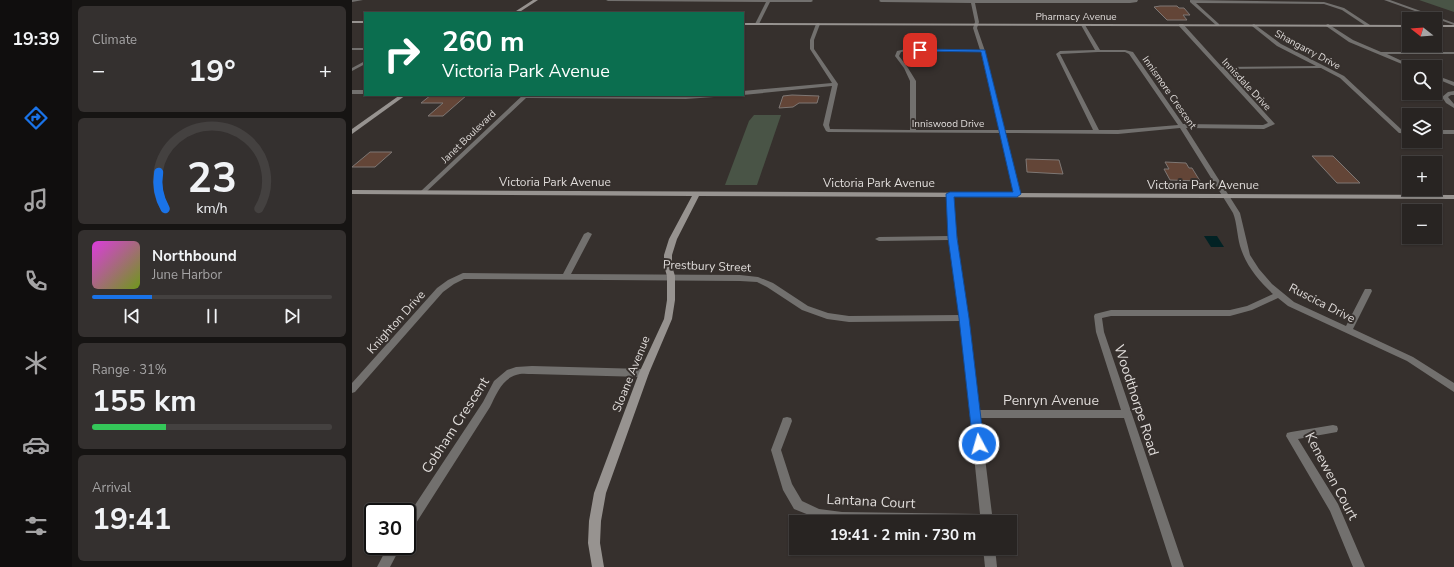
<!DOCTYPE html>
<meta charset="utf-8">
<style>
body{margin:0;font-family:"Nunito Sans",sans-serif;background:#34302f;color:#f1f3f6;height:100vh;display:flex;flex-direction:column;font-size:15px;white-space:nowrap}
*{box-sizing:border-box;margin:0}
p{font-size:13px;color:#a5a4a5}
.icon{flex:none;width:22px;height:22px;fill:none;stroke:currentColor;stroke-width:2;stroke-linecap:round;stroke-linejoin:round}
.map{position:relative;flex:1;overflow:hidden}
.drawer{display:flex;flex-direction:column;gap:6px;padding:6px;background:#161413;width:280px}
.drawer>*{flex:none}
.guide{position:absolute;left:12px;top:12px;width:380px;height:84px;border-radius:0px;box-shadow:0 1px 3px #0004,0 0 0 1px #444140;background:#0b6e4f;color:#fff;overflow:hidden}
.needle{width:26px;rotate:287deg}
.buttons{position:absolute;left:1050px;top:12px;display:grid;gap:8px}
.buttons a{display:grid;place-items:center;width:40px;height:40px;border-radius:0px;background:#282422;box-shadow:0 1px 3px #0004,0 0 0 1px #444140;font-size:20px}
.speed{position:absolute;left:12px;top:503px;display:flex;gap:8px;font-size:20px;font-weight:700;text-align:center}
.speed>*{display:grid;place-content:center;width:52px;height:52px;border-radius:50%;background:#282422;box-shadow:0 1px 3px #0004,0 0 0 1px #444140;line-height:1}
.speed .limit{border:2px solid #111;border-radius:6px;background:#fff;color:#111}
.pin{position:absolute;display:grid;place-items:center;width:34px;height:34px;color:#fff;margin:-17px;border-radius:8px;box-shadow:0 2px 6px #0006}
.me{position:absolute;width:44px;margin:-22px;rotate:354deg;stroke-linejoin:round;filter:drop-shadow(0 0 3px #0008)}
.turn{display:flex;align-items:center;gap:14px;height:84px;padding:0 12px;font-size:18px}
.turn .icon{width:52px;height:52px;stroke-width:2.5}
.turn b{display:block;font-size:28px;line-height:34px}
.big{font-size:30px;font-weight:700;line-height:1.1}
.drawer .widget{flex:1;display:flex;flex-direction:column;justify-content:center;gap:6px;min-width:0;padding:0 14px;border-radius:6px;background:#34302f}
.drawer .dial{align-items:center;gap:0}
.dial svg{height:104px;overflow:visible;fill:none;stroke:#444140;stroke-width:7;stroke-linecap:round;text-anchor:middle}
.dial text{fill:#f1f3f6;stroke:none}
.song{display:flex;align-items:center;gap:12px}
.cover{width:48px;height:48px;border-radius:6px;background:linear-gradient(135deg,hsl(300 70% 55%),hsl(80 70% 35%))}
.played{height:4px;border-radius:2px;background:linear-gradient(90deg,#1a73e8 25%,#444140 25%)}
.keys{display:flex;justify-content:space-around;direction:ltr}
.heat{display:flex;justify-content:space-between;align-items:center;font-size:22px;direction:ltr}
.charge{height:6px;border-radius:3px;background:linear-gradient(90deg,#34c759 31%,#444140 0)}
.trip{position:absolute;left:437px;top:515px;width:228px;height:40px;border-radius:0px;background:#282422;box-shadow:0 1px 3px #0004,0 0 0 1px #444140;font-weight:700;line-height:40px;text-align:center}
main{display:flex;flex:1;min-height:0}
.tab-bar{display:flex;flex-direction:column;width:72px;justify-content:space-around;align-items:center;background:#100e0e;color:#a5a4a5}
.tab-bar .icon{width:28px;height:28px}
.tab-bar .on{color:#1a73e8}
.tab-bar b{font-size:18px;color:#f1f3f6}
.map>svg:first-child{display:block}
</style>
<main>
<nav class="tab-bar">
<b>19:39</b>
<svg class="icon on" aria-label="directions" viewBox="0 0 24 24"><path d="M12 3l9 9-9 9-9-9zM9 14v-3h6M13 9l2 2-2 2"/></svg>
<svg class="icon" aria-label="music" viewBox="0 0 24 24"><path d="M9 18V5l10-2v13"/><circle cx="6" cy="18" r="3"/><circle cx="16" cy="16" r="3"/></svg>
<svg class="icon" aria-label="phone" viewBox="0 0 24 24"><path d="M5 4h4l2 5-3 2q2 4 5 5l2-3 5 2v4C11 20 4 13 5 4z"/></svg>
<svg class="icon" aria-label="climate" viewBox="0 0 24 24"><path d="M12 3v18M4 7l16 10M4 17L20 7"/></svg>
<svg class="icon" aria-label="car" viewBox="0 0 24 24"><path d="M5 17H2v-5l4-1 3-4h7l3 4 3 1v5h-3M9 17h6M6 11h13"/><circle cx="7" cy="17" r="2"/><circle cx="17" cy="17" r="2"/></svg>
<svg class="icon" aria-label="filters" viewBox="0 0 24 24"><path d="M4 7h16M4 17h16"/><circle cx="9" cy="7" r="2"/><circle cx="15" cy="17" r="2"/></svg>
</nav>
<section class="drawer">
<div class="widget"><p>Climate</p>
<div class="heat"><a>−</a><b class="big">19°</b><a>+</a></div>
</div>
<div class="widget dial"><svg viewBox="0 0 100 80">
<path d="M14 69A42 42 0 1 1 86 69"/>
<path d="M14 69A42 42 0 0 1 9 41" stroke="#1a73e8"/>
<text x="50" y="56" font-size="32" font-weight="700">23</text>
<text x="50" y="72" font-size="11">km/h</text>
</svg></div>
<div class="widget">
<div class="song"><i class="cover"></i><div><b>Northbound</b><p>June Harbor</p></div></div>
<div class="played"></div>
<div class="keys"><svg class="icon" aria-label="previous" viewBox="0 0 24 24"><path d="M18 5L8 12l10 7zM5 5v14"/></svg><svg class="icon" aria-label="pause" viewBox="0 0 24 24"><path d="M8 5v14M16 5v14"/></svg><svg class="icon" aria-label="next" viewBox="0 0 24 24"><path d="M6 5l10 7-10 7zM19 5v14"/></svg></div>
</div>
<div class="widget"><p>Range · 31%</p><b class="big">155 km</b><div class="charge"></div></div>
<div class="widget"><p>Arrival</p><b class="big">19:41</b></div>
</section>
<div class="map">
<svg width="1102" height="567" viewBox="0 0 1102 567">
<rect width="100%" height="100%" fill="#36302d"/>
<g fill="#495446">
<polygon points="1067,0 1102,0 1102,12"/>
<polygon points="402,115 429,115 405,185 373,185 397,121"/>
</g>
<polygon fill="#022224" points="852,236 865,236 872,247 859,247"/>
<g fill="#634537" stroke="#7e7774">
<polygon points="808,6 825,6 827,8 832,8 838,15 831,15 835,20 815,20 802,7"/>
<polygon points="79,95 115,95 91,116 76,116 91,103 69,103"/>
<polygon points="440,95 467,96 465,103 447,103 441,107 427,108 431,96"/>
<polygon points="18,152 40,152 23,167 0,167"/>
<polygon points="960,156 981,156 1008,183 985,183"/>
<polygon points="674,159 707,160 711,174 675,172"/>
<polygon points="813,162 834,163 837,168 840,168 848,181 818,180 812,169 817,169"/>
</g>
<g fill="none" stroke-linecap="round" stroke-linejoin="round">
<g fill="#72706e" fill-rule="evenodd">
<polygon points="0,0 11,0 0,2"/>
<polygon points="254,0 460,0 461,1 459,2 418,2 407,24 405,25 403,24 414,2 256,1"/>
<path d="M528,0H786L785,2L778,3H623L627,22L625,28L633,51L653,130H741L704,54L708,51L743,50L729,25L731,24L733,25L748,50H773L781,52L831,124L911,125L916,123L827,26V24H831L870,67L964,66L925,46L900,26V25L902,24L929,44L992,76L1050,130H1057V134L1047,133L988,78L969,68L873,69L923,124L912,129L834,128L888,213L898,255L907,269L920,284L942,302L994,326L1013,289H1019L1020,291L1001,329L1061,357L1102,383V392L1055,361L936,306L926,298L900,310L878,316H759L750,318L752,332L832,567H820L772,418H628L641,522H487L467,519L442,509L431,490L419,450L430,421L431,418L435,417L439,418L440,421L429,450L440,484L450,501L467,509L490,512L628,514L608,321L497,322L475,319L450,310L415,287L405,282L388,281L112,279L102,284L91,292L3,392L0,393V383L85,288L96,280L111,273L211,274L232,234L236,232L240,234L219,274L388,275L406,277L421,283L456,306L476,313L497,316L607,315L598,240L527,241L523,239L527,237L597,236L595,195L598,193L601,195C607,267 619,338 627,410H769L744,332L742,316L743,314L759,310H878L895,306L921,294C907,281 894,266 888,246C885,235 885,223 881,213L828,128L766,134L653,133L668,194L665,196L662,194L648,133L476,132L474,131L471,125L480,86L391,95V91L480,83L458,49V40L464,24L466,23L468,24L462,40V49L486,84L477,125L478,129L558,130V81L552,68L543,56L545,51L554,49L628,50L621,28L623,22L619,3L529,2L527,1ZM554,51L629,52L647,130H564V81L556,68L547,56L549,52ZM746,52H773L777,54L826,125L766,130H747L708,54Z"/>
<polygon points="838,0 972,2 992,8 1018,25 1014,26 990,10 972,4 844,3 867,24 867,25 865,26 838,2"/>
<polygon points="1032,0 1038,0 1102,23 1102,25"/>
<polygon points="976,24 1001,40 1029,52 1102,52 1102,54 1035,54 1063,67 1057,67 997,42 974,26 974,25"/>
<rect x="0" y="48" width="13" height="2"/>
<polygon points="13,61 13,64 0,71 0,68"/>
<polygon points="1083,75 1102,82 1102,86 1083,78"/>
<rect x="0" y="90" width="13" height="4"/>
<polygon points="1102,91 1102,95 1099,95 1096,97 1102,104 1102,108 1094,103 1090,97 1096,92"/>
<polygon points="171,95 365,95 362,97 334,99 174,98 73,193 69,193 69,191"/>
<rect x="1083" y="130" width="19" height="4"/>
<path d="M180,366L292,369L295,370L297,373L295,376L292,377L180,374C175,374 169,373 164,375C150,379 144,395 138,407L59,531L55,533V517L131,402L142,381L155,370L164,367Z"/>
<polygon points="981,425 985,426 986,429 985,432 946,439 986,504 1013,567 1001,567 978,511 934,436 935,433 939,432"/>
<polygon points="36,546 49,546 38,567 25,567"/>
<polygon points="631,548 643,548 645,567 633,567"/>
</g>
<g fill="#979390" fill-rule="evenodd">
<polygon points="181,0 186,0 166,13 161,13"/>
<rect x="0" y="21" width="13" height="2"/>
<polygon points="391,23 1057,25 1057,27 391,25"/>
<rect x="1083" y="25" width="19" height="2"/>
<polygon points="48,95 54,95 0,134 0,129"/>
<polygon points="0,190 1102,195 1102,199 347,196 325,239 320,255 320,266 323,276 323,300 320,319 297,373 254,493 249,521 248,543 252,567 240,567 236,543 237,521 242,493 287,373 312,319 315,300 315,276 312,266 312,255 317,239 340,196 0,194"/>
</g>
</g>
<polygon fill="#1a73e8" stroke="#114b97" points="568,49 633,50 669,194 665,197 602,197 605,238 617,318 632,444 631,447 627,449 622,447 621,444 607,318 596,238 594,194 598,192 661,192 629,52 566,51 565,50"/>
<g text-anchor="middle" stroke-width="4" stroke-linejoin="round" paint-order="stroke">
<g font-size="10" fill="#dfdbd9" stroke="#36302d">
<text x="724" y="20">Pharmacy Avenue</text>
<text transform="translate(956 49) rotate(28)" y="4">Shangarry Drive</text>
<text transform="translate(895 84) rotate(47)" y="4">Innisdale Drive</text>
<text transform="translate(818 92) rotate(55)" y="4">Innismore Crescent</text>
<text x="596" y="127">Inniswood Drive</text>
<text transform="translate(116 136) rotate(-44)" y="4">Janet Boulevard</text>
</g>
<g font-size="12" fill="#dfdbd9" stroke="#36302d">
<text x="203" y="186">Victoria Park Avenue</text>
<text x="527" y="187">Victoria Park Avenue</text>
<text x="851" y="189">Victoria Park Avenue</text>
<text transform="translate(355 266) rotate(2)" y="4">Prestbury Street</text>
<text transform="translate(970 303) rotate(27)" y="4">Ruscica Drive</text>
<text transform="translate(44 322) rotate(-48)" y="4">Knighton Drive</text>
<text transform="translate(279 374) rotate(-68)" y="4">Sloane Avenue</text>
</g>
<g font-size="14" fill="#dfdbd9" stroke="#36302d">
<text x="699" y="405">Penryn Avenue</text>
<text transform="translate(785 400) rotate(72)" y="5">Woodthorpe Road</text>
<text transform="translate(103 425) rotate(-57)" y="5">Cobham Crescent</text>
<text transform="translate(980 476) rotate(62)" y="5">Kenewen Court</text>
<text transform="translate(519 501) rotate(3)" y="5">Lantana Court</text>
</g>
</g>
</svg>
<div class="buttons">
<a><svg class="needle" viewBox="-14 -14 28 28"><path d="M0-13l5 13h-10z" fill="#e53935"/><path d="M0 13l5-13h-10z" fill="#a5a4a5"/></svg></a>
<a><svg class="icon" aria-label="search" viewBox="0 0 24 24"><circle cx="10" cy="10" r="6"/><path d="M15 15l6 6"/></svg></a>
<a><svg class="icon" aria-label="layers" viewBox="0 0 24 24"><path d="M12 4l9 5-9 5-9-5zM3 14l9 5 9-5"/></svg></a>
<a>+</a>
<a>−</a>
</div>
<div class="speed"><div class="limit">30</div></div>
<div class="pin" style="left:568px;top:50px;background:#d93025"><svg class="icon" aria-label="arrive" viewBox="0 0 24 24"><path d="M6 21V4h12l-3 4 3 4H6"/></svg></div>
<svg class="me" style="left:627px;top:444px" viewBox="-20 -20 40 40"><circle r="17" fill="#1a73e8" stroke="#fff" stroke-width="3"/><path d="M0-11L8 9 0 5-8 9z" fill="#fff"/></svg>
<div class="trip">19:41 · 2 min · 730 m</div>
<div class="guide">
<div class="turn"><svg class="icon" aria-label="right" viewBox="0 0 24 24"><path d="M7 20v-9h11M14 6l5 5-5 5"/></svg><div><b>260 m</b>Victoria Park Avenue</div></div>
</div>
</div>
</main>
